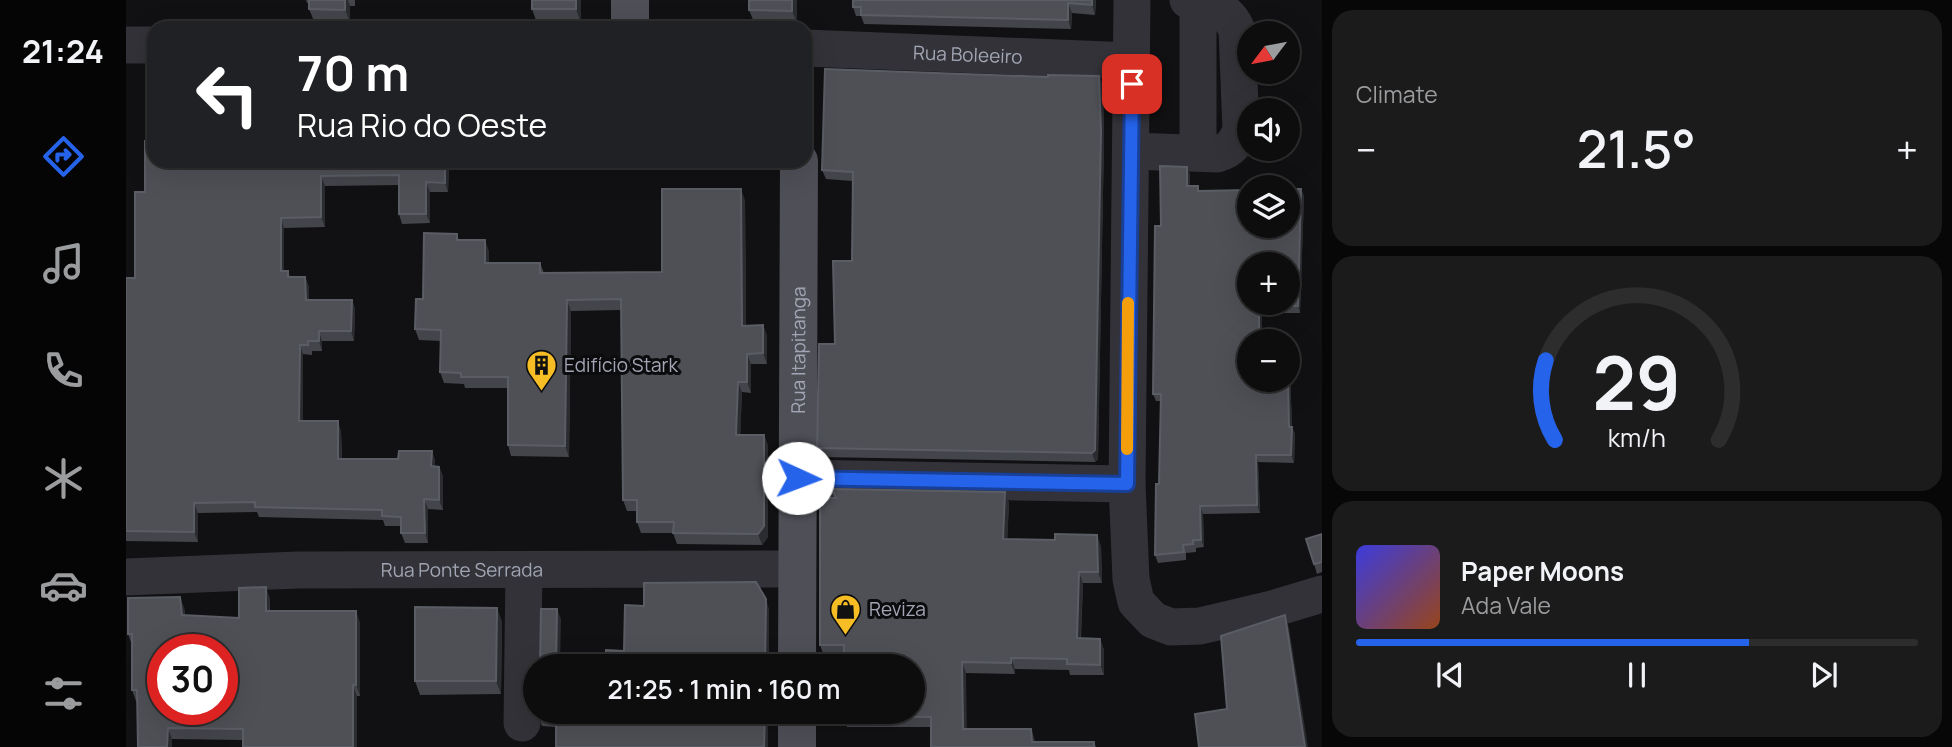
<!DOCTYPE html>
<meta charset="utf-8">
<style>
body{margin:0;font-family:Manrope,sans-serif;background:#1b1b1c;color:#f1f3f6;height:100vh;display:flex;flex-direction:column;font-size:26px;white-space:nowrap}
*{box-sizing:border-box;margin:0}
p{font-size:23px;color:#9a9c9e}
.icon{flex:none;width:38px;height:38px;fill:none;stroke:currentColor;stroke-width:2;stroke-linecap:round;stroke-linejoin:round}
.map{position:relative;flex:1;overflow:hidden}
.panel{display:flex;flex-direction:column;gap:10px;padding:10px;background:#070708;width:630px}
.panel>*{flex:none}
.banner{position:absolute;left:21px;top:21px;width:665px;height:147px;border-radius:21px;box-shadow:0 7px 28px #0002,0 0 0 2px #2d2d2e;background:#202124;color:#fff;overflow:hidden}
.needle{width:46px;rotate:238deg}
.tools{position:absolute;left:1111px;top:21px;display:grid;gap:14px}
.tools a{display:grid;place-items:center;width:63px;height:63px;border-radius:50%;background:#0d0d0e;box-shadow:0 7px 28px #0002,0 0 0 2px #2d2d2e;font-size:35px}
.speed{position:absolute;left:21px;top:634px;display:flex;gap:14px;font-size:35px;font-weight:700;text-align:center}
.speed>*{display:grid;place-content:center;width:91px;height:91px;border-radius:50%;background:#0d0d0e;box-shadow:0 7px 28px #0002,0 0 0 2px #2d2d2e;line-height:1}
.speed .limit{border:10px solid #d22;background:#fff;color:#111}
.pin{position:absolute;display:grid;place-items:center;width:60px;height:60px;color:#fff;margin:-30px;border-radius:14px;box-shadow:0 4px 10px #0006}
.me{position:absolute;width:77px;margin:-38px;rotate:92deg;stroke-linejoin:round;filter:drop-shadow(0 0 5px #0008)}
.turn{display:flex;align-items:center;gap:24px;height:147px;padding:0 35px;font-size:32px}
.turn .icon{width:91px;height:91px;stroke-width:2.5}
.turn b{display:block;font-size:49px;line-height:60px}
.big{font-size:52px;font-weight:600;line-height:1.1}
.panel .widget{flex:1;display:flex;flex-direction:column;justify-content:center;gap:10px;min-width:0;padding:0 24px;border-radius:21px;background:#1b1b1c}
.panel .dial{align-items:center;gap:0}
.dial svg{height:182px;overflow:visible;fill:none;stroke:#2d2d2e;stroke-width:7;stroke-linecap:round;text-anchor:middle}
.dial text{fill:#f1f3f6;stroke:none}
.song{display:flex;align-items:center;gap:21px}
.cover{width:84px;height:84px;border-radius:10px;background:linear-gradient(135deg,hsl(240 70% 55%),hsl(20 70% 35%))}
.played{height:7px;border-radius:4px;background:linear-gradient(90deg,#2563eb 70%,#2d2d2e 70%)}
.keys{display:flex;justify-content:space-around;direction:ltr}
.heat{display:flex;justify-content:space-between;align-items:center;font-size:38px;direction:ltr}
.trip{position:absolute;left:397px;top:654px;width:402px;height:70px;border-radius:35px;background:#0d0d0e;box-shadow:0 7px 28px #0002,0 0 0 2px #2d2d2e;font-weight:600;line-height:70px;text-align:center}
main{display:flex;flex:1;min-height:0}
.menu{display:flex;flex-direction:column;width:126px;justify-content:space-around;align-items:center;background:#050506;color:#9a9c9e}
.menu .icon{width:49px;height:49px}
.menu .on{color:#2563eb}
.menu b{font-size:32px;color:#f1f3f6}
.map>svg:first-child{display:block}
</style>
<main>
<nav class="menu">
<b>21:24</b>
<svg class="icon on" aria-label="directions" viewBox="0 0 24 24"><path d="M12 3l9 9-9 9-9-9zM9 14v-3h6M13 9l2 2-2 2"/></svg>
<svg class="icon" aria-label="music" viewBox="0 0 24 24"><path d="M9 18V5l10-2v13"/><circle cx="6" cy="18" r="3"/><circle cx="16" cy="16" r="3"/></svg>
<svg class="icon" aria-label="phone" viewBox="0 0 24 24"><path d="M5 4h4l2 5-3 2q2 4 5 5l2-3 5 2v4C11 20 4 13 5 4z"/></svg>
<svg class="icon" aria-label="climate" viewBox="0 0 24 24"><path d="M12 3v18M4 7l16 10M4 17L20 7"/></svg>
<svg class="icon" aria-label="car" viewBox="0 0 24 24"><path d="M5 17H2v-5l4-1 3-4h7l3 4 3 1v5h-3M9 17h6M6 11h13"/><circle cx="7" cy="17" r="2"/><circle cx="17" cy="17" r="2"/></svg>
<svg class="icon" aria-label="filters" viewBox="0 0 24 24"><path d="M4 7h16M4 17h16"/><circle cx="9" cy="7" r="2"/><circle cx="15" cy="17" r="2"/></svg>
</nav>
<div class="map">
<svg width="1196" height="747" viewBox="0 0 1196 747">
<rect width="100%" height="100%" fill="#111113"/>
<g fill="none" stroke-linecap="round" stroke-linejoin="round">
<g stroke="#323238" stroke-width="37">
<polyline points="1006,0 1001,484 1005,579 1010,602 1027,620 1045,627 1074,626 1146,609 1196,594"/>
<polyline points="0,45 28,45"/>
<path id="s1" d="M679,48L1006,61"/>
<path d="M1005,151L1091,154C1105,150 1110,143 1115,130L1111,30C1102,8 1085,5 1062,0"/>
<polyline points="1072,153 1072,2"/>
<polyline points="672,478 1001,484"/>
<path id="s2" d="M0,577L172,570L671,569"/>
<polyline points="396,723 398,570"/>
</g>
<g stroke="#4e4f57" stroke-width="38">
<polyline points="504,28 504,0"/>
<path id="s3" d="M671,667L673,161"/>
<polyline points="671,747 671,712"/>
</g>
</g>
<g fill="#44454b">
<polygon points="180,0 229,0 229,6 224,6 224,22 188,21 183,9 183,3 181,3"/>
<polygon points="455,0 455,23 411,23 406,9"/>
<polygon points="623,0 671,0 671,23 628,22 623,10"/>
<polygon points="970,0 969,15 946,13 945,29 738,24 735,16 730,16 727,7"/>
<polygon points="973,76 977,85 978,140 972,459 969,462 694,457 691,448 709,344 726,261 726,181 700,179 696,170 922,77"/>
<polygon points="22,141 28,161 323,161 322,192 304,192 304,223 276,224 273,214 273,185 199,186 199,227 158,228 158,271 162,271 164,277 179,277 183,287 183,300 226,300 229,309 228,341 196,341 196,351 186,351 186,355 177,354 177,421 215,431 216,459 272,459 306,451 309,461 309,466 313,467 317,476 317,510 302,509 302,543 279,543 275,533 275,526 259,526 257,520 133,517 131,512 72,513 72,542 0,541 0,278 9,278 19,192"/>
<polygon points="1064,174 1064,186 1074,191 1175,189 1178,196 1174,313 1136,313 1124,380 1162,366 1164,372 1166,427 1169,434 1168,463 1132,462 1134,513 1077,514 1078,547 1070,548 1070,552 1060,553 1060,560 1032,563 1029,555 1033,484 1035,401 1030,401 1027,394 1035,226"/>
<polygon points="619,200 620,326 637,325 641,336 641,364 625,364 625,393 616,392 614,435 638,435 642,446 642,537 636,545 551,544 547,533 515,533 511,522 511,511 501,511 497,500 495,310 445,311 443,457 385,456 382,445 382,388 339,388 338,384 318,383 314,372 315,341 293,340 289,329 297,299 331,234 333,240 363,251 363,263 414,263 418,273 536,272"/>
<polygon points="879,492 883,503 881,539 975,546 976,583 957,583 955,638 974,639 978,650 978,675 944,675 943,670 889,669 889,674 840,673 840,729 905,729 909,742 968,742 970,747 805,747 805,727 721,727 718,716 718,656 698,656 694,645 709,498"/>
<polygon points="1196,534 1196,572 1191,574 1188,564"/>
<polygon points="144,598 144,611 234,622 234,696 231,696 117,740 46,739 10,701 6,690 6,645 2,634 58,607 59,615 113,618"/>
<polygon points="376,621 375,694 294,695 289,681"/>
<polygon points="642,712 642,747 430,747 430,727 416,726 413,717"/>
</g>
<g fill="#2b2c30">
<polygon points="219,0 222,0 224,6 224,22 219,10"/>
<polygon points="450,0 455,0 455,23 450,9"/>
<polygon points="666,0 671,0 671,23 666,11"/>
<polygon points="966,0 970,0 969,15 966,5"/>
<polygon points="942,3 946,13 945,29 942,20"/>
<polygon points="973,76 977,85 978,140 972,459 969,462 966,453"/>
<polygon points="319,161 323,161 322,192 319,183"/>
<polygon points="1061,167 1064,174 1064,193 1061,186"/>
<polygon points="195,176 199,186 199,227 195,217"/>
<polygon points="300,182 304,192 304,223 300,214"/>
<polygon points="615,189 619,200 620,337 616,326"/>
<polygon points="1175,189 1178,196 1174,313 1172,306"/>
<polygon points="155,218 158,228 158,281 155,271"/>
<polygon points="359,240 363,251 363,274 359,263"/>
<polygon points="179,277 183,287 183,310 180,300"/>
<polygon points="226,300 229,309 228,341 225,331"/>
<polygon points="441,300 445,311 443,457 439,446"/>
<polygon points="1133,306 1136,313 1136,341 1133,341"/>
<polygon points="637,325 641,336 641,364 637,353"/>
<polygon points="193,331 196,341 196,351 193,341"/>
<polygon points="174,345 177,354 177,431 173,421"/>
<polygon points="621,354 625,364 625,393 621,382"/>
<polygon points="1162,366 1164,372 1166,430 1166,427 1169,434 1168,463 1165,455 1163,427"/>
<polygon points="612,382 616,392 614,446 610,435"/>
<polygon points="212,421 215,431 216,469 212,459"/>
<polygon points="638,435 642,446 642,537 636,545 632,534"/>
<polygon points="306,451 309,461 309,476 305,466"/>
<polygon points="1130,455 1132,462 1134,513 1131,505"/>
<polygon points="313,467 317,476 317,510 313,500"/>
<polygon points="879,492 883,503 881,550 877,539"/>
<polygon points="298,499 302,509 302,543 299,533"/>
<polygon points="68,503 72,513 72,542 68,532"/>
<polygon points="1074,506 1077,514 1078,547 1075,540"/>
<polygon points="971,535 975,546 976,583 972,572"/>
<polygon points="953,572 957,583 954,649 951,638"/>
<polygon points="140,587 144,598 143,622 140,611"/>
<polygon points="54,597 58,607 60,626 56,615"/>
<polygon points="640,599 643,609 643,667 639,667"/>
<polygon points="371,608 376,621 375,694 370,681"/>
<polygon points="431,609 435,619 434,667 430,664"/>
<polygon points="230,611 234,622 234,696 230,685"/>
<polygon points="1159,615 1163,628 1182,747 1179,747"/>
<polygon points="974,639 978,650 978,675 974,665"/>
<polygon points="885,658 889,669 889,674 885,663"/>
<polygon points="836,662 840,673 841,740 837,729"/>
<polygon points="227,685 231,696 231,747 227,747"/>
<polygon points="639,712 642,712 642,747 638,747"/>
<polygon points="42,728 46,739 46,747 41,747"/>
<polygon points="905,729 909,740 909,747 906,742"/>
</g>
<g fill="#4e5056" stroke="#5b5d65" stroke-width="2" fill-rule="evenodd">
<polygon points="183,0 219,0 219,10 183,9"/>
<rect x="406" y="0" width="44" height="9"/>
<polygon points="623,0 666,0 666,11 623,10"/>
<polygon points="727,0 966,0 966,5 942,3 942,20 735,15 735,7 727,7"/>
<polygon points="23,68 28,68 28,161 319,161 319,183 300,182 300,214 273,214 273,175 195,176 195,217 155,218 155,271 162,271 162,277 179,277 180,300 226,300 225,331 193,331 193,341 182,341 182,345 174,345 173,421 212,421 212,459 272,459 273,451 306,451 305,466 313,467 313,500 298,499 299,533 275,533 275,517 256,516 256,510 129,507 129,502 68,503 68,532 0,531 0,278 9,278 9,192 19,192 19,141 22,141"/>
<polygon points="699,69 922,77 922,75 973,76 975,131 969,450 966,453 691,448 693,344 709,344 707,261 726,261 727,172 696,170"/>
<path d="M1034,166L1061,167V186H1072V191L1124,190V226H1162V189H1175L1172,306H1133V341H1124V380H1162L1163,427H1166L1165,455H1130L1131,505L1074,506L1075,540H1067V544L1057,545L1058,552L1029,555L1030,484H1033L1035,394H1027L1029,226H1035ZM1124,264H1162V303H1124Z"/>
<polygon points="536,189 615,189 616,326 637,325 637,353 621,354 621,382 612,382 610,435 638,435 638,526 632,534 547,533 548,522 511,522 511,500 497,500 495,299 441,300 439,446 382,445 382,377 335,377 335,373 314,372 315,330 289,329 290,299 297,299 298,233 331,234 331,240 359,240 359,263 414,263 414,273 536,272"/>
<polygon points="706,489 879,492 877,539 929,540 929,534 971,535 972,572 953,572 951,638 974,639 974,665 941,664 941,659 885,658 885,663 836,662 837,729 905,729 906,742 968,742 968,747 805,747 805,717 718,716 718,712 788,712 788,667 718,667 718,645 694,645 694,498 710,498"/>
<polygon points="1196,534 1196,562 1188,564 1180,539"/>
<polygon points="630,582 640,599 639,667 414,667 415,609 431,609 430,664 480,665 480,650 498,651 499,605 518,606 518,583"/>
<path d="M140,587V611H230V685H227V747H117V729L42,728L41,747H12L11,690H6V634H2V598L54,597L56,615L113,618V588ZM37,649H96V709H37Z"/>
<polygon points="289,607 371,608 370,681 289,681"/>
<polygon points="1159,615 1179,747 1073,747 1069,714 1101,709 1095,636"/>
<polygon points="413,712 639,712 638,747 430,747 430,717 413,717"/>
</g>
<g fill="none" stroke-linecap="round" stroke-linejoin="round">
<defs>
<polyline id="route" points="672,478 1001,484 1006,84"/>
</defs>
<use href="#route" stroke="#184099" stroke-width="18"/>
<use href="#route" stroke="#2563eb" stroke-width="12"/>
<polyline stroke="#f59e0b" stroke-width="12" points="1001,449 1002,303"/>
</g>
<defs>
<symbol id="building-pin" viewBox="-11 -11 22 30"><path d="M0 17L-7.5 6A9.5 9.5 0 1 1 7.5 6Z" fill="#f6bd25" stroke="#0c0c0e"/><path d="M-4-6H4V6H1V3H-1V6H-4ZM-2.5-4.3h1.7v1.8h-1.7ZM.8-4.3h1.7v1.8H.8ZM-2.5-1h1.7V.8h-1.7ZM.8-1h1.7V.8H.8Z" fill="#111"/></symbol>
<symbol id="shop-pin" viewBox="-11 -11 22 30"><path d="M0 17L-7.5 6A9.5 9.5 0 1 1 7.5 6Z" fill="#f6bd25" stroke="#0c0c0e"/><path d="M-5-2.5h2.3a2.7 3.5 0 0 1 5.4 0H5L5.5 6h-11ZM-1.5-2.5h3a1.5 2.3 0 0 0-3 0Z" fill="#111"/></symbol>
</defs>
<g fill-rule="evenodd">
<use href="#building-pin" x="398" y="348" width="35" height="47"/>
<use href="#shop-pin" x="702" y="592" width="35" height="47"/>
</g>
<g text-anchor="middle" stroke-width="6" stroke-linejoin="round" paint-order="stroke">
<g font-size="19" fill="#a2a6b4" stroke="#0c0c0e">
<text dy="7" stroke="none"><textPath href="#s1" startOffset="163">Rua Boleeiro</textPath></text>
<text dy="7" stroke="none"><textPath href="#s3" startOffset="317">Rua Itapitanga</textPath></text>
<text dy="7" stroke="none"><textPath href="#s2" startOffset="336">Rua Ponte Serrada</textPath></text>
</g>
<g font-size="19" fill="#a2a6b4" stroke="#0c0c0e" text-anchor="start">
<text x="438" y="372">Edifício Stark</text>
<text x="743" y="616">Reviza</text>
</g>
</g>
</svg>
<div class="tools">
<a><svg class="needle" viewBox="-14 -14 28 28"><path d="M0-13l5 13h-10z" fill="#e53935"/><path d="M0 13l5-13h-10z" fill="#9a9c9e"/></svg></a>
<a><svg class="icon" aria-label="sound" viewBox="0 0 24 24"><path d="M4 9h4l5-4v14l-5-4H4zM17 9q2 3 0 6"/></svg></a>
<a><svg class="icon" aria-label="layers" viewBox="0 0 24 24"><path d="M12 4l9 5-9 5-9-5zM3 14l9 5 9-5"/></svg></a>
<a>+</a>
<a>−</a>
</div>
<div class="speed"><div class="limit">30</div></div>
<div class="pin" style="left:1006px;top:84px;background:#d93025"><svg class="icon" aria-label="arrive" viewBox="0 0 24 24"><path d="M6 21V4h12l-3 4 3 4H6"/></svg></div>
<svg class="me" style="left:672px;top:478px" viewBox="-20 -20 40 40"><circle r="19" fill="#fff"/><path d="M0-13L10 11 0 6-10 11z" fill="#2563eb"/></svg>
<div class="trip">21:25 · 1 min · 160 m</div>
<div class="banner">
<div class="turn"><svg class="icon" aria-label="left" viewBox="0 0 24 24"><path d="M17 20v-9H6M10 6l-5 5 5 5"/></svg><div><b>70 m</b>Rua Rio do Oeste</div></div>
</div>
</div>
<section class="panel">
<div class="widget"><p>Climate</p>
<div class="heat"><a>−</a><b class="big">21.5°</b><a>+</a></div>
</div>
<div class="widget dial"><svg viewBox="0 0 100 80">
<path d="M14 69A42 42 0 1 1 86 69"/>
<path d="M14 69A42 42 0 0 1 10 34" stroke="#2563eb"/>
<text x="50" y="56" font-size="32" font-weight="700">29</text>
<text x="50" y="72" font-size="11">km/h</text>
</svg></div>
<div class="widget">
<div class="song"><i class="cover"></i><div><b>Paper Moons</b><p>Ada Vale</p></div></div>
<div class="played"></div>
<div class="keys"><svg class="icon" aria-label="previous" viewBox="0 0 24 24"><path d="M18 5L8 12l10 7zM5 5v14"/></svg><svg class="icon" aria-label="pause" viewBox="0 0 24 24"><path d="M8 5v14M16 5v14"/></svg><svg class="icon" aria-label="next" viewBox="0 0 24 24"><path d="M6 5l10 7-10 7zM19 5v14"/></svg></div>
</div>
</section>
</main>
